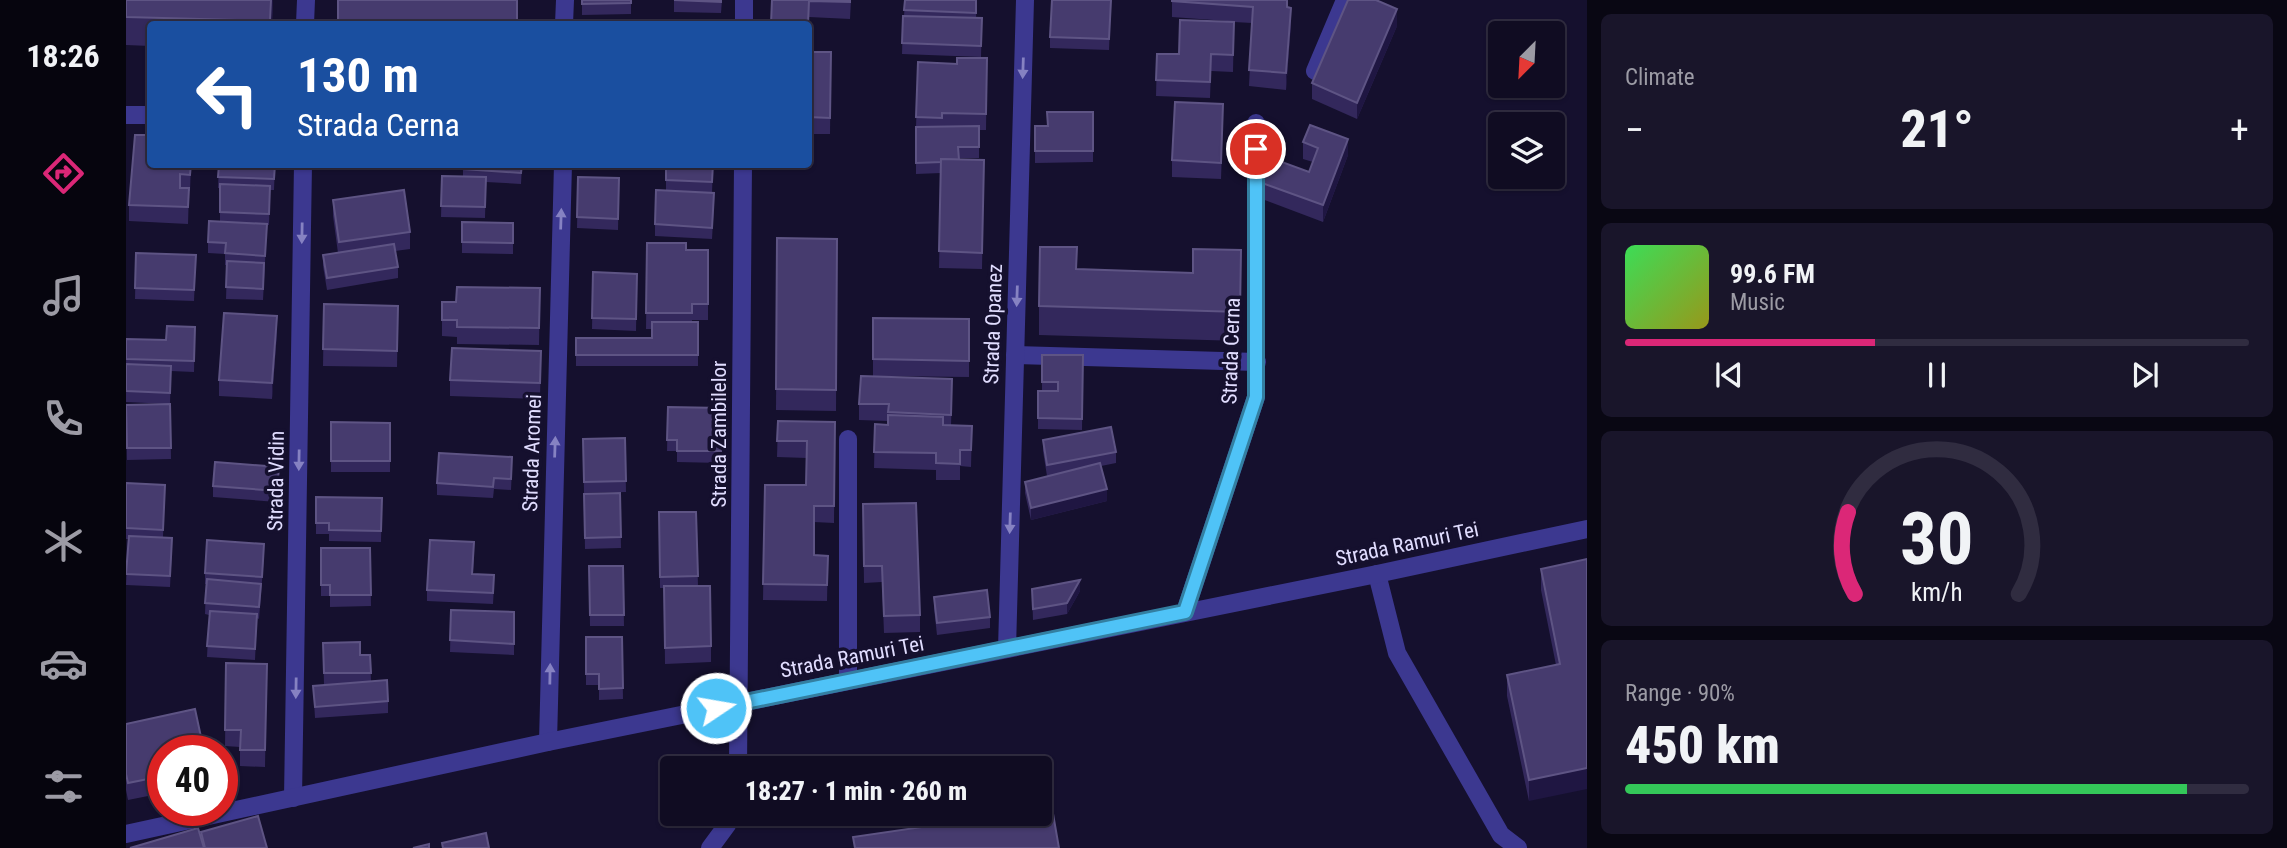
<!DOCTYPE html>
<meta charset="utf-8">
<style>
body{margin:0;font-family:"Roboto Condensed",sans-serif;background:#19152a;color:#f1f3f6;height:100vh;display:flex;flex-direction:column;font-size:26px;white-space:nowrap}
*{box-sizing:border-box;margin:0}
p{font-size:23px;color:#9c9ba5}
.icon{flex:none;width:38px;height:38px;fill:none;stroke:currentColor;stroke-width:2;stroke-linecap:round;stroke-linejoin:round}
.map{position:relative;flex:1;overflow:hidden}
.side{display:flex;flex-direction:column;gap:14px;padding:14px;background:#090713;width:700px}
.side>*{flex:none}
.top-card{position:absolute;left:21px;top:21px;width:665px;height:147px;border-radius:7px;box-shadow:0 2px 5px #0004,0 0 0 2px #302c40;background:#1a4fa0;color:#fff;overflow:hidden}
.needle{width:46px;rotate:204deg}
.tools{position:absolute;left:1362px;top:21px;display:grid;gap:14px}
.tools a{display:grid;place-items:center;width:77px;height:77px;border-radius:7px;background:#100c22;box-shadow:0 2px 5px #0004,0 0 0 2px #302c40;font-size:35px}
.speed{position:absolute;left:21px;top:735px;display:flex;gap:14px;font-size:35px;font-weight:700;text-align:center}
.speed>*{display:grid;place-content:center;width:91px;height:91px;border-radius:50%;background:#100c22;box-shadow:0 2px 5px #0004,0 0 0 2px #302c40;line-height:1}
.speed .limit{border:10px solid #d22;background:#fff;color:#111}
.pin{position:absolute;display:grid;place-items:center;width:60px;height:60px;color:#fff;margin:-30px;border:4px solid #fff;border-radius:50%;box-shadow:0 2px 7px #0007}
.me{position:absolute;width:77px;margin:-38px;rotate:78deg;stroke-linejoin:round;filter:drop-shadow(0 0 5px #0008)}
.turn{display:flex;align-items:center;gap:24px;height:147px;padding:0 35px;font-size:32px}
.turn .icon{width:91px;height:91px;stroke-width:2.5}
.turn b{display:block;font-size:49px;line-height:60px}
.big{font-size:52px;font-weight:800;line-height:1.1}
.side .card{flex:1;display:flex;flex-direction:column;justify-content:center;gap:10px;min-width:0;padding:0 24px;border-radius:10px;background:#19152a}
.side .dial{align-items:center;gap:0}
.dial svg{height:182px;overflow:visible;fill:none;stroke:#302c40;stroke-width:7;stroke-linecap:round;text-anchor:middle}
.dial text{fill:#f1f3f6;stroke:none}
.song{display:flex;align-items:center;gap:21px}
.cover{width:84px;height:84px;border-radius:10px;background:linear-gradient(135deg,hsl(130 70% 55%),hsl(60 70% 35%))}
.played{height:7px;border-radius:4px;background:linear-gradient(90deg,#db2777 40%,#302c40 40%)}
.keys{display:flex;justify-content:space-around;direction:ltr}
.heat{display:flex;justify-content:space-between;align-items:center;font-size:38px;direction:ltr}
.charge{height:10px;border-radius:5px;background:linear-gradient(90deg,#34c759 90%,#302c40 0)}
.trip{position:absolute;left:534px;top:756px;width:392px;height:70px;border-radius:7px;background:#100c22;box-shadow:0 2px 5px #0004,0 0 0 2px #302c40;font-weight:800;line-height:70px;text-align:center}
main{display:flex;flex:1;min-height:0}
.dock{display:flex;flex-direction:column;width:126px;justify-content:space-around;align-items:center;background:#06050e;color:#9c9ba5}
.dock .icon{width:49px;height:49px}
.dock .on{color:#db2777}
.dock b{font-size:32px;color:#f1f3f6}
.map>svg:first-child{display:block}
</style>
<main>
<nav class="dock">
<b>18:26</b>
<svg class="icon on" aria-label="directions" viewBox="0 0 24 24"><path d="M12 3l9 9-9 9-9-9zM9 14v-3h6M13 9l2 2-2 2"/></svg>
<svg class="icon" aria-label="music" viewBox="0 0 24 24"><path d="M9 18V5l10-2v13"/><circle cx="6" cy="18" r="3"/><circle cx="16" cy="16" r="3"/></svg>
<svg class="icon" aria-label="phone" viewBox="0 0 24 24"><path d="M5 4h4l2 5-3 2q2 4 5 5l2-3 5 2v4C11 20 4 13 5 4z"/></svg>
<svg class="icon" aria-label="climate" viewBox="0 0 24 24"><path d="M12 3v18M4 7l16 10M4 17L20 7"/></svg>
<svg class="icon" aria-label="car" viewBox="0 0 24 24"><path d="M5 17H2v-5l4-1 3-4h7l3 4 3 1v5h-3M9 17h6M6 11h13"/><circle cx="7" cy="17" r="2"/><circle cx="17" cy="17" r="2"/></svg>
<svg class="icon" aria-label="filters" viewBox="0 0 24 24"><path d="M4 7h16M4 17h16"/><circle cx="9" cy="7" r="2"/><circle cx="15" cy="17" r="2"/></svg>
</nav>
<div class="map">
<svg width="1461" height="848" viewBox="0 0 1461 848">
<rect width="100%" height="100%" fill="#15102e"/>
<g fill="none" stroke-linecap="round" stroke-linejoin="round">
<g stroke="#3c3890" stroke-width="18">
<polyline points="179,24 180,0"/>
<polyline points="438,24 439,0"/>
<polyline points="618,24 618,0"/>
<polyline points="1189,71 1219,0"/>
<polyline points="0,115 24,115"/>
<polyline points="889,355 1131,362"/>
<polyline points="1251,574 1271,653 1375,835 1392,848"/>
<polyline points="1059,612 1130,397 1130,123"/>
<polyline points="881,649 899,0"/>
<polyline points="722,681 722,439"/>
<polyline points="422,742 437,164"/>
<polyline points="612,768 617,164"/>
<polyline points="167,798 177,164"/>
<polyline points="0,834 422,742 1251,574 1461,529"/>
<polyline points="584,848 601,825 605,814"/>
</g>
</g>
<g fill="#33285c">
<polygon points="0,0 147,0 146,24 24,24 24,46 0,45"/>
<polygon points="456,0 505,0 505,14 456,15"/>
<polygon points="548,0 596,0 595,13 548,12"/>
<polygon points="646,0 725,0 724,19 683,17 682,24"/>
<polygon points="779,0 851,0 850,18 856,18 855,57 776,54 777,16 778,16"/>
<polygon points="985,0 983,50 924,48 924,37"/>
<polygon points="1046,0 1162,7 1165,24 1160,90 1123,86 1126,23 1108,22 1107,72 1085,71 1084,98 1030,96 1031,54 1053,54 1101,21 1046,17"/>
<polygon points="1271,26 1231,119 1186,99 1186,83"/>
<polygon points="682,52 705,52 704,134 682,134"/>
<polygon points="861,58 860,130 853,130 853,158 833,158 833,160 858,160 856,269 813,268 815,173 790,174 790,127 792,62 831,64"/>
<polygon points="967,112 967,162 909,163 909,126 922,126"/>
<polygon points="1097,121 1095,179 1046,177 1046,160"/>
<polygon points="1177,142 1222,155 1197,222 1136,199 1136,183 1183,172 1187,162 1177,159"/>
<polygon points="65,164 64,191 63,191 62,224 3,221 3,205"/>
<polygon points="93,164 149,164 148,190 144,190 143,225 141,225 137,300 100,299 101,265 99,265 99,254 82,253 82,242 94,221 94,188 92,188"/>
<polygon points="337,164 396,164 395,184 360,182 359,218 315,217 316,176 337,176"/>
<polygon points="540,164 587,164 586,193 588,204 586,239 529,236 529,224 540,190"/>
<polygon points="452,177 493,178 492,230 451,228"/>
<polygon points="207,200 284,232 284,249 269,251 272,267 272,278 201,290 197,266 197,255 212,253 207,216"/>
<polygon points="336,222 387,223 387,254 336,253"/>
<polygon points="651,238 711,239 710,411 650,410"/>
<polygon points="521,243 560,250 582,250 582,320 566,320 566,322 572,322 572,366 450,366 450,338 526,338 526,329 520,329"/>
<polygon points="10,253 70,255 68,301 9,299"/>
<polygon points="951,269 1115,278 1114,341 913,335 913,306"/>
<polygon points="467,272 511,274 510,331 466,329"/>
<polygon points="414,288 413,345 331,344 331,337 316,336 316,302 330,302"/>
<polygon points="198,304 272,306 271,367 197,366"/>
<polygon points="843,319 843,377 747,376 747,359"/>
<polygon points="69,327 68,372 45,371 44,404 45,459 1,460 0,405 43,404 0,402 0,339 40,340"/>
<polygon points="151,333 146,399 93,396 93,380"/>
<polygon points="415,351 414,399 324,396 324,380"/>
<polygon points="916,355 957,355 956,430 912,429 912,391 916,391"/>
<polygon points="826,396 825,425 846,426 845,467 834,466 834,480 810,480 810,470 748,468 749,424 762,425 762,421 733,420 733,404"/>
<polygon points="542,407 596,408 595,463 551,462 551,451 541,451"/>
<polygon points="652,421 709,422 708,523 688,522 688,555 702,556 701,601 637,600 639,485 680,485 681,458 651,457"/>
<polygon points="205,422 264,423 264,472 205,472"/>
<polygon points="499,438 500,492 458,493 457,439"/>
<polygon points="917,440 990,452 990,463 975,466 981,501 905,520 899,493 899,482 930,474 921,476 917,451"/>
<polygon points="386,468 385,490 368,489 367,498 311,495 311,483"/>
<polygon points="153,478 151,502 87,497 87,486"/>
<polygon points="0,483 39,485 37,537 46,549 44,587 0,585 2,539 0,539"/>
<polygon points="494,493 495,548 459,549 458,494"/>
<polygon points="190,497 256,498 255,542 203,541 203,534 190,534"/>
<polygon points="533,512 570,512 572,586 585,646 585,662 539,664 538,588 534,588"/>
<polygon points="737,520 794,615 794,632 758,633 756,582 738,583"/>
<polygon points="195,548 244,548 245,606 204,607 204,596 195,596"/>
<polygon points="348,553 347,574 368,586 367,604 301,601 301,590"/>
<polygon points="138,556 133,619 131,618 129,660 81,657 83,615 79,614 80,584 79,584 79,573"/>
<polygon points="1461,559 1403,801 1381,696 1381,675 1430,665 1415,590 1415,569"/>
<polygon points="463,566 497,566 498,626 464,626"/>
<polygon points="906,589 954,591 941,614 907,620"/>
<polygon points="808,597 864,617 864,628 811,635 808,608"/>
<polygon points="325,610 388,612 388,655 324,652"/>
<polygon points="460,637 496,637 497,699 473,700 473,685 460,685"/>
<polygon points="197,643 234,655 244,655 245,681 262,701 262,713 189,718 187,686 198,685"/>
<polygon points="100,663 141,664 139,767 114,766 114,747 99,746"/>
<polygon points="0,724 37,751 37,793 2,800 0,790"/>
</g>
<g fill="#1f1642">
<polygon points="145,0 147,0 146,24 144,24"/>
<polygon points="1165,8 1165,24 1160,90 1160,73"/>
<polygon points="1271,9 1271,26 1231,119 1231,103"/>
<polygon points="1222,139 1222,155 1197,222 1197,205"/>
<polygon points="1115,250 1115,278 1114,341 1114,312"/>
<polygon points="151,316 151,333 146,399 146,383"/>
<polygon points="981,489 981,501 905,520 905,508"/>
<polygon points="954,580 954,591 941,614 941,603"/>
<polygon points="1461,768 1461,789 1403,801 1403,780"/>
</g>
<g fill="#463b6e" stroke="#5e5484" stroke-width="2">
<polygon points="0,0 145,0 144,21 0,17"/>
<rect x="212" y="0" width="179" height="24"/>
<polygon points="456,0 505,0 505,3 456,4"/>
<polygon points="548,0 595,0 595,2"/>
<polygon points="646,0 724,0 724,2 683,1 682,24 645,24"/>
<polygon points="779,0 850,0 850,13 778,10"/>
<polygon points="926,0 985,0 983,39 924,37"/>
<polygon points="1046,0 1161,0 1161,7 1165,8 1160,73 1123,70 1127,7 1046,1"/>
<polygon points="1222,0 1250,0 1271,9 1231,103 1186,83"/>
<polygon points="777,16 856,18 855,46 776,43"/>
<polygon points="1054,20 1108,22 1107,55 1085,54 1084,82 1030,80 1031,54 1053,54"/>
<polygon points="682,52 705,52 704,118 682,117"/>
<polygon points="831,58 861,58 860,114 816,113 816,118 790,117 792,62 831,64"/>
<polygon points="1049,102 1097,104 1095,163 1046,160"/>
<polygon points="921,112 967,112 967,151 909,151 909,126 922,126"/>
<polygon points="1184,125 1222,139 1197,205 1136,183 1145,158 1183,172 1192,148 1177,142"/>
<polygon points="853,126 853,147 832,147 833,160 815,159 815,162 790,163 790,127"/>
<polygon points="9,135 24,135 24,164 65,164 64,175 54,174 54,188 63,188 62,207 3,205"/>
<polygon points="815,159 858,160 856,253 813,251"/>
<polygon points="93,164 149,164 148,179 92,177"/>
<polygon points="337,164 396,164 395,173 337,169"/>
<polygon points="540,164 587,164 586,182 540,180"/>
<polygon points="316,176 360,177 359,207 315,206"/>
<polygon points="452,177 493,178 492,219 451,217"/>
<polygon points="94,184 144,186 143,214 94,212"/>
<polygon points="278,190 284,232 213,242 207,200"/>
<polygon points="530,190 588,193 586,228 529,224"/>
<polygon points="83,221 141,224 139,256 99,253 100,243 82,242"/>
<polygon points="336,222 387,223 387,243 336,242"/>
<polygon points="651,238 711,239 710,390 650,389"/>
<polygon points="521,243 560,243 560,250 582,250 582,304 566,304 566,313 520,313"/>
<polygon points="268,244 272,267 201,278 197,255"/>
<polygon points="914,247 951,247 950,269 1067,273 1067,249 1115,250 1114,312 913,306"/>
<polygon points="10,253 70,255 68,290 9,288"/>
<polygon points="101,261 138,263 137,289 100,287"/>
<polygon points="467,272 511,274 510,319 466,318"/>
<polygon points="331,287 414,288 413,328 331,327 331,320 316,320 316,302 330,302"/>
<polygon points="198,304 272,306 271,351 197,349"/>
<polygon points="98,313 151,316 146,383 93,380"/>
<polygon points="747,318 843,319 843,361 747,359"/>
<polygon points="526,322 572,322 572,355 450,355 450,338 526,338"/>
<polygon points="41,326 69,327 68,361 0,359 0,339 40,340"/>
<polygon points="326,348 415,351 414,383 324,380"/>
<polygon points="916,355 957,355 956,419 912,418 912,391 932,391 932,382 916,382"/>
<polygon points="0,364 45,366 44,393 0,391"/>
<polygon points="735,376 826,379 825,415 762,412 763,404 733,404"/>
<polygon points="44,404 45,448 1,448 0,405"/>
<polygon points="542,407 596,408 595,451 551,451 551,440 541,440"/>
<polygon points="762,415 817,417 817,425 846,426 845,450 834,450 834,464 810,463 810,453 748,452 749,424 762,425"/>
<polygon points="652,421 709,422 708,506 688,506 688,555 702,556 701,585 637,584 639,485 680,485 681,441 651,441"/>
<polygon points="205,422 264,423 264,461 205,461"/>
<polygon points="985,427 990,452 921,465 917,440"/>
<polygon points="499,438 500,481 458,482 457,439"/>
<polygon points="313,453 386,457 385,479 368,478 367,487 311,483"/>
<polygon points="89,462 153,467 151,491 87,486"/>
<polygon points="974,463 981,489 905,508 899,482"/>
<polygon points="0,483 39,485 37,530 0,528"/>
<polygon points="494,493 495,537 459,538 458,494"/>
<polygon points="190,497 256,498 255,531 203,530 203,523 190,523"/>
<polygon points="790,503 794,615 758,616 756,566 738,566 737,504"/>
<polygon points="533,512 570,512 572,576 534,577"/>
<polygon points="3,536 46,538 44,576 0,574"/>
<polygon points="81,540 138,544 136,577 79,573"/>
<polygon points="304,540 348,542 346,574 368,575 367,593 301,590"/>
<polygon points="195,548 244,548 245,595 204,595 204,585 195,585"/>
<polygon points="1461,559 1461,768 1403,780 1381,675 1434,664 1415,569"/>
<polygon points="463,566 497,566 498,615 464,615"/>
<polygon points="81,579 135,584 133,607 79,603"/>
<polygon points="954,580 941,603 907,609 906,589"/>
<polygon points="538,586 584,586 585,646 539,648"/>
<polygon points="861,590 864,617 811,623 808,597"/>
<polygon points="325,610 388,612 388,644 324,640"/>
<polygon points="84,611 131,614 129,649 81,646"/>
<polygon points="460,637 496,637 497,688 473,689 473,674 460,674"/>
<polygon points="234,642 234,655 244,655 245,673 198,673 197,643"/>
<polygon points="100,663 141,664 139,750 114,750 115,730 99,730"/>
<polygon points="261,680 262,701 189,707 187,686"/>
<polygon points="69,709 78,751 37,751 37,776 2,783 0,774 0,724"/>
<polygon points="926,808 933,848 729,848 727,837 885,814 914,814 914,810"/>
<polygon points="132,816 141,848 79,848 75,832"/>
<polygon points="72,828 78,848 4,848"/>
<polygon points="360,833 363,848 317,848 316,843"/>
<polygon points="303,844 303,848 287,848"/>
</g>
<defs><path id="oneway-solid" d="M-6-.8H1V-3.2L6.5 0L1 3.2V.8H-6Z" transform="scale(1.75)"/></defs>
<g fill="#8682c2">
<use href="#oneway-solid" transform="translate(897 68) rotate(92)"/>
<use href="#oneway-solid" transform="translate(435 219) rotate(-88)"/>
<use href="#oneway-solid" transform="translate(176 233) rotate(91)"/>
<use href="#oneway-solid" transform="translate(891 296) rotate(92)"/>
<use href="#oneway-solid" transform="translate(429 447) rotate(-88)"/>
<use href="#oneway-solid" transform="translate(173 460) rotate(91)"/>
<use href="#oneway-solid" transform="translate(884 523) rotate(92)"/>
<use href="#oneway-solid" transform="translate(424 674) rotate(-89)"/>
<use href="#oneway-solid" transform="translate(170 688) rotate(91)"/>
</g>
<g fill="none" stroke-linecap="round" stroke-linejoin="round">
<defs>
<polyline id="route" points="590,708 1059,612 1130,397 1130,149"/>
</defs>
<use href="#route" stroke="#337fa1" stroke-width="18"/>
<use href="#route" stroke="#4fc3f7" stroke-width="12"/>
</g>
<g text-anchor="middle" stroke-width="7" stroke-linejoin="round" paint-order="stroke">
<g font-size="21" fill="#e1ddff" stroke="#15102e">
<text transform="translate(867 324) rotate(-88)" y="7">Strada Opanez</text>
<text transform="translate(1105 351) rotate(-88)" y="7">Strada Cerna</text>
<text transform="translate(593 434) rotate(-90)" y="7">Strada Zambilelor</text>
<text transform="translate(406 453) rotate(-88)" y="7">Strada Aromei</text>
<text transform="translate(150 481) rotate(-89)" y="7">Strada Vidin</text>
<text transform="translate(1281 544) rotate(-12)" y="7">Strada Ramuri Tei</text>
<text transform="translate(726 657) rotate(-11)" y="7">Strada Ramuri Tei</text>
</g>
</g>
</svg>
<div class="tools">
<a><svg class="needle" viewBox="-14 -14 28 28"><path d="M0-13l5 13h-10z" fill="#e53935"/><path d="M0 13l5-13h-10z" fill="#9c9ba5"/></svg></a>
<a><svg class="icon" aria-label="layers" viewBox="0 0 24 24"><path d="M12 4l9 5-9 5-9-5zM3 14l9 5 9-5"/></svg></a>
</div>
<div class="speed"><div class="limit">40</div></div>
<div class="pin" style="left:1130px;top:149px;background:#d93025"><svg class="icon" aria-label="arrive" viewBox="0 0 24 24"><path d="M6 21V4h12l-3 4 3 4H6"/></svg></div>
<svg class="me" style="left:590px;top:708px" viewBox="-20 -20 40 40"><circle r="17" fill="#4fc3f7" stroke="#fff" stroke-width="3"/><path d="M0-11L8 9 0 5-8 9z" fill="#fff"/></svg>
<div class="trip">18:27 · 1 min · 260 m</div>
<div class="top-card">
<div class="turn"><svg class="icon" aria-label="left" viewBox="0 0 24 24"><path d="M17 20v-9H6M10 6l-5 5 5 5"/></svg><div><b>130 m</b>Strada Cerna</div></div>
</div>
</div>
<section class="side">
<div class="card"><p>Climate</p>
<div class="heat"><a>−</a><b class="big">21°</b><a>+</a></div>
</div>
<div class="card">
<div class="song"><i class="cover"></i><div><b>99.6 FM</b><p>Music</p></div></div>
<div class="played"></div>
<div class="keys"><svg class="icon" aria-label="previous" viewBox="0 0 24 24"><path d="M18 5L8 12l10 7zM5 5v14"/></svg><svg class="icon" aria-label="pause" viewBox="0 0 24 24"><path d="M8 5v14M16 5v14"/></svg><svg class="icon" aria-label="next" viewBox="0 0 24 24"><path d="M6 5l10 7-10 7zM19 5v14"/></svg></div>
</div>
<div class="card dial"><svg viewBox="0 0 100 80">
<path d="M14 69A42 42 0 1 1 86 69"/>
<path d="M14 69A42 42 0 0 1 11 33" stroke="#db2777"/>
<text x="50" y="56" font-size="32" font-weight="700">30</text>
<text x="50" y="72" font-size="11">km/h</text>
</svg></div>
<div class="card"><p>Range · 90%</p><b class="big">450 km</b><div class="charge"></div></div>
</section>
</main>
